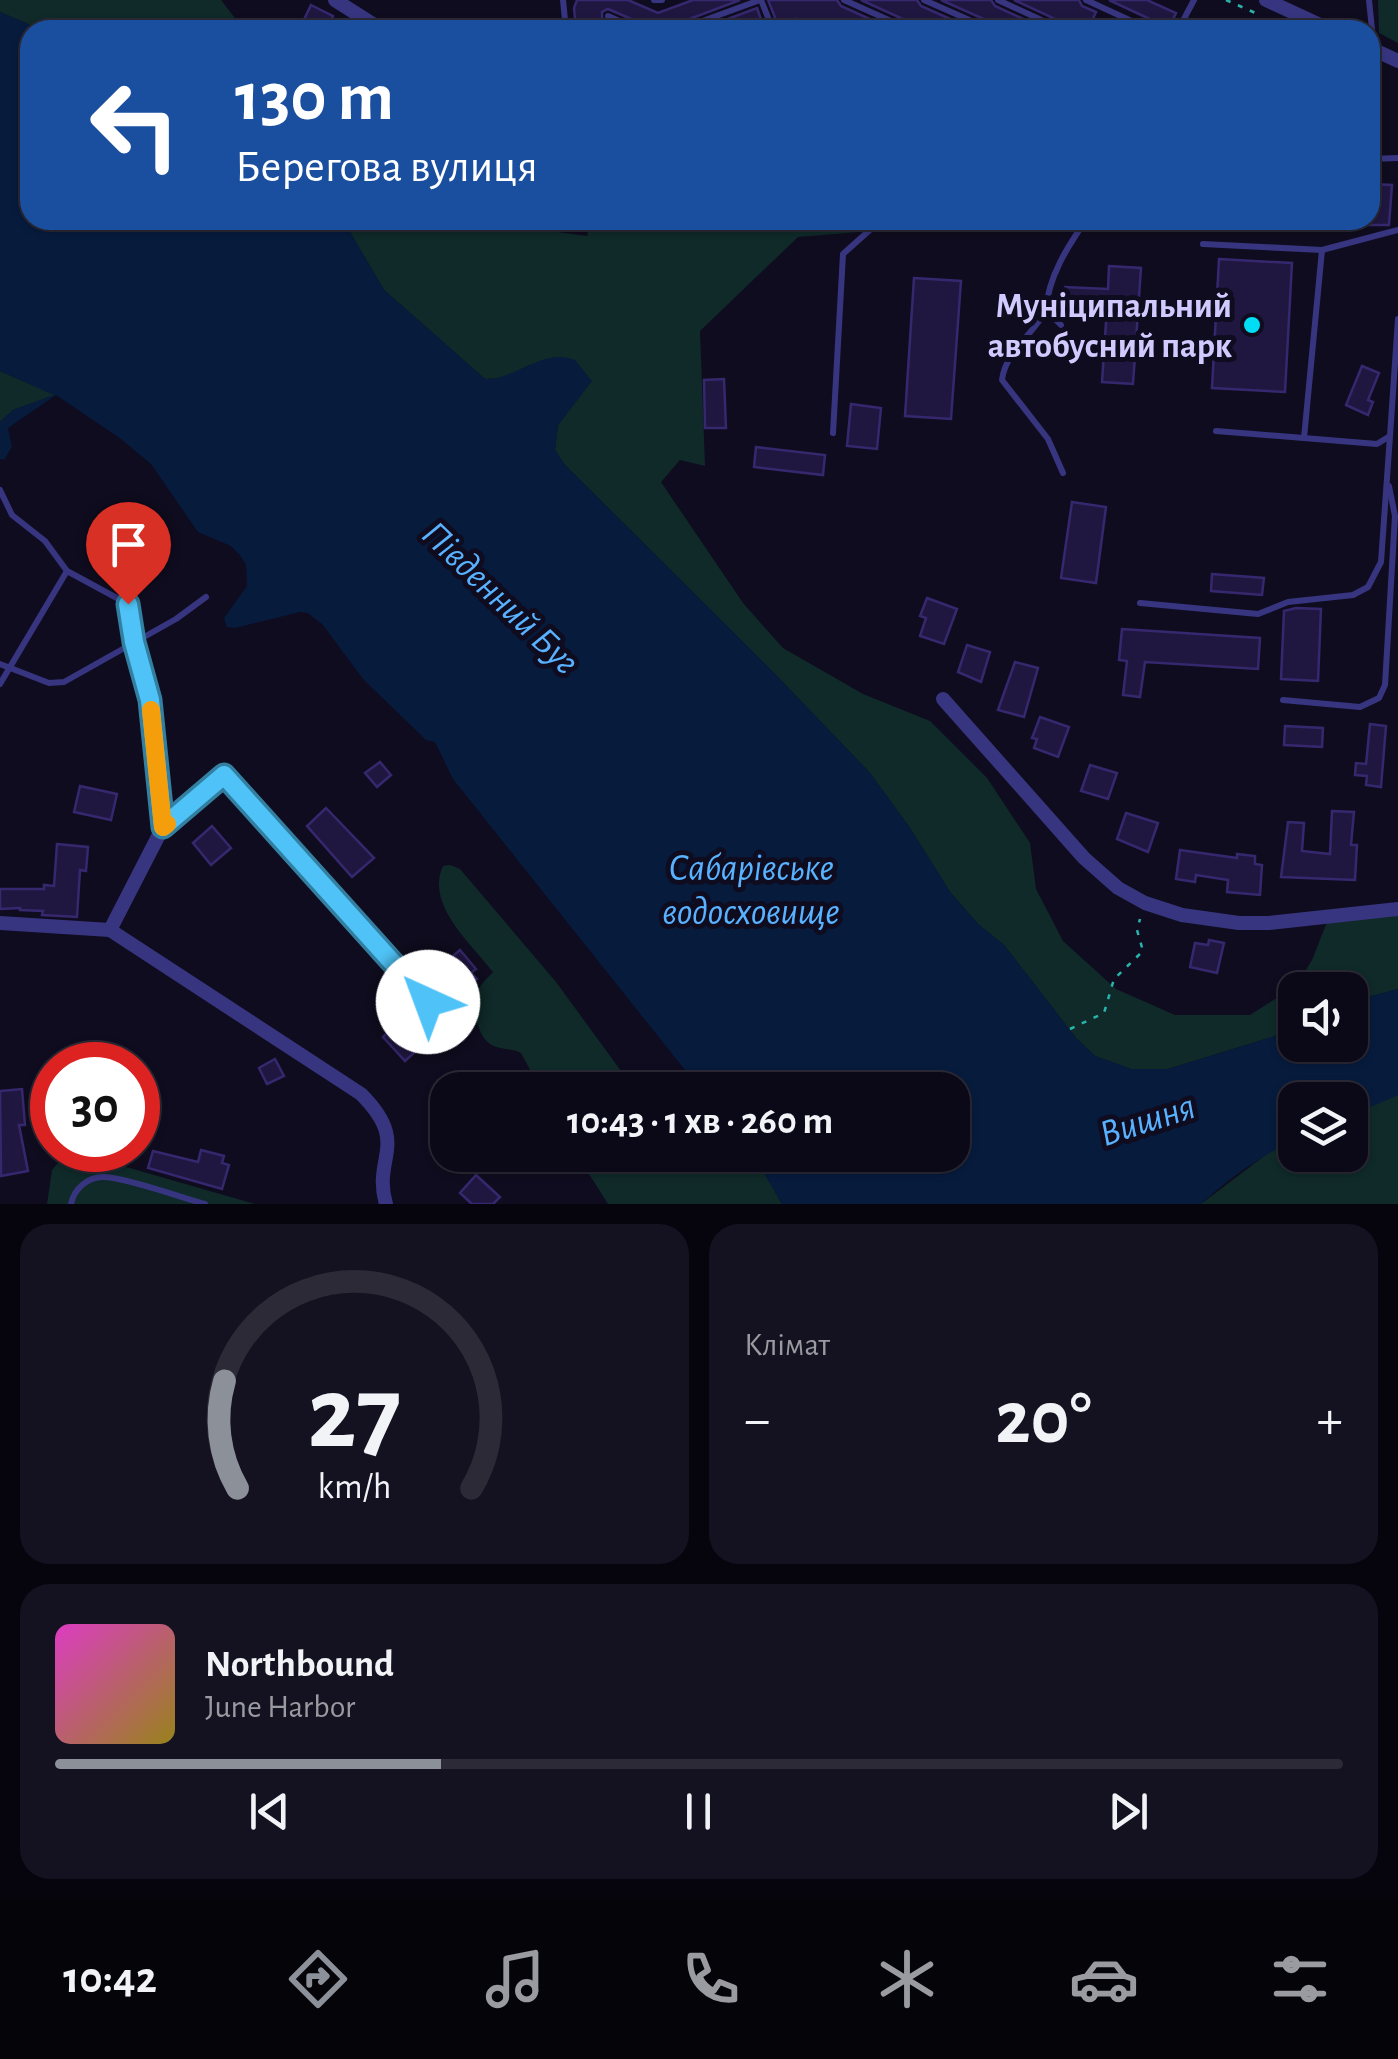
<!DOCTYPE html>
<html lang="uk">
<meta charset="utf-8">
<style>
body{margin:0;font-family:"Alegreya Sans",sans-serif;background:#141220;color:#f1f3f6;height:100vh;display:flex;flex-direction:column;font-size:38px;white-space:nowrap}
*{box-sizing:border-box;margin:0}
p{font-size:32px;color:#9a9aa1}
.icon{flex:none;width:55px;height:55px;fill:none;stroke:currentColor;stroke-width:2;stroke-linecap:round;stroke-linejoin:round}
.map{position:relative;height:1204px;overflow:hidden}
.sheet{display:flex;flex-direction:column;gap:20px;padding:20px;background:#06050d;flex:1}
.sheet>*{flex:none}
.guide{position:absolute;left:20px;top:20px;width:1360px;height:210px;border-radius:30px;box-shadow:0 2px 8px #0004,0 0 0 2px #2b2a36;background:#1a4fa0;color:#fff;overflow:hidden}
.controls{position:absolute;left:1278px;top:972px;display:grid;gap:20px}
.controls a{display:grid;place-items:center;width:90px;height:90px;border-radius:20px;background:#0b0917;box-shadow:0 2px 8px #0004,0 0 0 2px #2b2a36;font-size:50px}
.speed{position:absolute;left:30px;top:1042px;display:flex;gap:20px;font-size:50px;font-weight:700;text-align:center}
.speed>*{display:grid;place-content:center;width:130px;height:130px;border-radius:50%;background:#0b0917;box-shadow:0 2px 8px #0004,0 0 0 2px #2b2a36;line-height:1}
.speed .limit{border:15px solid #d22;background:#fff;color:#111}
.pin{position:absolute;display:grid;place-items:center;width:85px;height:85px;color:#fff;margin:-102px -42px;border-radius:50% 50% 50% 0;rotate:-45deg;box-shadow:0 0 10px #0007}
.pin .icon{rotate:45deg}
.me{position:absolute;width:110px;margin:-55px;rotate:317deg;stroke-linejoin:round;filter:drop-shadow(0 0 8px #0008)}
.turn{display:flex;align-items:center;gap:35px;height:210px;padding:0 50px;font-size:45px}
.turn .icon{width:130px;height:130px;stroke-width:2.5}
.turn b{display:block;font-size:70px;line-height:85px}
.big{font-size:75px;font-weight:700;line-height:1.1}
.sheet .tile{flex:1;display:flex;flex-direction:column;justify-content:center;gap:15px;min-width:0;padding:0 35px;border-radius:30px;background:#141220}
.sheet .dial{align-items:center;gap:0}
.dial svg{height:260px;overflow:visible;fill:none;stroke:#2b2a36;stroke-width:7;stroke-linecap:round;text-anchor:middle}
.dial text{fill:#f1f3f6;stroke:none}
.song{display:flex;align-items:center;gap:30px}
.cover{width:120px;height:120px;border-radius:15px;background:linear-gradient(135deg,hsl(310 70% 55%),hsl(50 70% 35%))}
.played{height:10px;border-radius:5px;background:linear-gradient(90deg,#8c9099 30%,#2b2a36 30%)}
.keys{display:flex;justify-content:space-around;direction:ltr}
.heat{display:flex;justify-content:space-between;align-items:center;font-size:55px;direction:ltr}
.sheet .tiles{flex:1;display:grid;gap:20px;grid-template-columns:1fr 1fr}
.tile:last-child{grid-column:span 2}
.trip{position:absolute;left:430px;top:1072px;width:540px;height:100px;border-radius:30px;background:#0b0917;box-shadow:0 2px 8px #0004,0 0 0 2px #2b2a36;font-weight:700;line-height:100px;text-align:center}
.tabs{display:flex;height:160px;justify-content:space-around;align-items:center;background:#040409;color:#9a9aa1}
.tabs .icon{width:70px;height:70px}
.tabs .on{color:#8c9099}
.tabs b{font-size:45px;color:#f1f3f6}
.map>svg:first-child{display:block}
</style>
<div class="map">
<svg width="1398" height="1204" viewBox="0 0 1398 1204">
<rect width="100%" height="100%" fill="#0f0c1f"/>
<g fill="#0f2a29">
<polygon points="0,0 221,0 244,30 42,30 0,12"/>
<polygon points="1378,0 1398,0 1398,43 1379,33"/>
<polygon points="343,220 541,220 550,231 587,236 591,220 895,220 896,229 798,237 700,331 705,466 680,460 661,482 743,603 783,648 863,694 930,721 987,778 1030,843 1036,889 1063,941 1116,989 1175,1015 1250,1015 1297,985 1312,960 1329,917 1398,909 1398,989 1350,1002 1350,990 1295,990 1295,1027 1272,1037 1168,1069 1131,1069 1095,1056 1076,1038 1004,945 978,924 950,892 910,828 870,773 773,672 565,465 555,450 558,425 591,381 529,365 505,378 485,379 384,290"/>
<polygon points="0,371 55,395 13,410 0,422"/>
<path d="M450,865L460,869L556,982L635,1090H541L521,1053C511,1048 499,1050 490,1044C476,1034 472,1006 478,991C480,984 488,978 493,972C471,944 425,904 443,866Z"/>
<polygon points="1398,1031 1398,1204 1201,1204 1272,1150 1295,1117 1295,1155 1350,1155 1350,1100"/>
<polygon points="81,1154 255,1204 47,1204 52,1170 64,1156"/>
<polygon points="577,1155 754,1155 782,1204 608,1204"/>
</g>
<path fill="#071b3d" d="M0,12L42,30H30V220H343L384,290L485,379C516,380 543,347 575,360L592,381L558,425L555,450L565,465L773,672L870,773L910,828L950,892L978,924L1004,945L1076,1038L1095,1056L1131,1069H1168L1272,1037L1295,1027V1045H1350V1002L1398,989V1095L1350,1116V1100H1295V1140C1260,1156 1229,1178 1201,1204H782L754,1155H952V1090H701L453,779L435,742L426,740L363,679L323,625L308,613L300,612L235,628L227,627L224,618L247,586L246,565L240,555L231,546L198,532L151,464L121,439L56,395L8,428L12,447L4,460L0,459V422L13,410L54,395L0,371Z"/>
<g fill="#201741" stroke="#36286e" stroke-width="2.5">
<polygon points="577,0 628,0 658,13 693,0 740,0 676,24 671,30 647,30 643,24 608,9 602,12 602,19 623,30 576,30 574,8"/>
<polygon points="768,0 837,0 841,6 894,30 820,30 796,19 793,30 780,30"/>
<polygon points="861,0 917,0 921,6 975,30 918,30 914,24"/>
<polygon points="941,0 991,0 995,6 1047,30 999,30 995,24"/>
<polygon points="1014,0 1079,0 1082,6 1096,12 1092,21 1114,30 1070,30 1066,24"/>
<polygon points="1109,0 1147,0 1176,13 1169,28"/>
<polygon points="311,5 333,16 327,30 299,30"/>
<polygon points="757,8 763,25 750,30 698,30"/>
<polygon points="1370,184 1392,185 1389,225 1370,225"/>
<polygon points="1219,259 1292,263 1285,392 1212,388"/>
<polygon points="1109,266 1141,268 1133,384 1102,382 1107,307 1064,305 1065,287 1108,289"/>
<polygon points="914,278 961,281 951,419 905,416"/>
<polygon points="1362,366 1379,373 1368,400 1373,402 1368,415 1346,405"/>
<polygon points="724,379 726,428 705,428 704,380"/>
<polygon points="851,404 881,408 877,449 847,446"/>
<polygon points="756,447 825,455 823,475 754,467"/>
<polygon points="1072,502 1106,507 1096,583 1061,578"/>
<polygon points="1212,574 1264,578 1262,595 1211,591"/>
<polygon points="927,598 957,609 944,644 920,636 926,618 920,616"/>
<polygon points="1296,608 1321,609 1318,681 1281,679 1284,611"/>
<polygon points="1122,629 1260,638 1258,669 1145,662 1140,697 1123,695 1127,661 1119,660"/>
<polygon points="967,645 990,652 981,682 958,672"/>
<polygon points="1015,662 1038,668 1024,717 998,710"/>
<polygon points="1040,717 1069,727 1058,757 1034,748 1037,739 1032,738"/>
<polygon points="1370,724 1386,726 1381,787 1366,785 1367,776 1355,775 1356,763 1366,764"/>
<polygon points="1285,726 1323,728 1322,747 1284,745"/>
<polygon points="380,762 391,775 377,787 365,773"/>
<polygon points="1090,765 1117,773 1108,799 1081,791"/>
<polygon points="80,786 117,794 111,820 74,812"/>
<polygon points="326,808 374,858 352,877 307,826"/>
<polygon points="1332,811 1354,812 1351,845 1357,845 1355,880 1281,877 1288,822 1304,823 1302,851 1330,854"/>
<polygon points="1126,813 1158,823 1148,852 1117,839"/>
<polygon points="212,826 231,848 211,865 193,843"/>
<polygon points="57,844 88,847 86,871 80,870 77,917 42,915 43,911 20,910 20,908 0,909 0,889 44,889 44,885 54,886"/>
<polygon points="1180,850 1237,858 1237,854 1255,856 1255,864 1262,865 1260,895 1227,892 1228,880 1196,875 1195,882 1176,879"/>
<polygon points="1209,940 1224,943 1217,973 1190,967 1195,943 1208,945"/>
<polygon points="460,950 476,969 471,973 477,979 457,997 435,971"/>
<polygon points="409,1023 426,1042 405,1061 383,1037 394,1026 399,1032"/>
<polygon points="275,1059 284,1076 267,1084 259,1068"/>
<polygon points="22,1089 25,1125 19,1125 28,1171 1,1176 0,1091"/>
<polygon points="201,1150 224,1156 222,1163 229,1165 222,1189 148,1168 153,1151 198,1162"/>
<polygon points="476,1175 500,1197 493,1204 472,1204 460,1193"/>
</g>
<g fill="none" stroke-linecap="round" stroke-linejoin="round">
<g stroke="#29b4ab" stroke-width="2.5" stroke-dasharray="5 8" stroke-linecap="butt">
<polyline points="1226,0 1260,15"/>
<polyline points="1070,1029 1104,1013 1114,979 1143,951 1137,930 1140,919"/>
</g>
<g stroke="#383580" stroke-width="6">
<polyline points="563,0 566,30"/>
<polyline points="654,0 662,0"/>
<polyline points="761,0 773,30"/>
<polyline points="844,0 911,30"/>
<polyline points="924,0 992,30"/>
<polyline points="998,0 1063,30"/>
<polyline points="1086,0 1151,30"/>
<polyline points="1369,0 1374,49"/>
<polyline points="608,16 640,30"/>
<polyline points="678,30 760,0"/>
<polyline points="1178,30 1194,0"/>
<polyline points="1370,159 1398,158"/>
<polyline points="1203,244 1322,250 1398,230"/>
<path d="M1046,310C1034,334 1005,352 1002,380L1048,439L1063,473"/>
<path d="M1061,325L1046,310C1048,277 1068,246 1086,220"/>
<polyline points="1216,431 1377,444 1390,436 1398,319"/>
<polyline points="833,433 843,254 881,220"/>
<polyline points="1304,438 1322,250"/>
<polyline points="0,490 12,515 45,541 67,571 128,604 134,642 150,701 163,823"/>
<polyline points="1140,603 1258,614 1288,602 1353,595 1368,587 1381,562 1390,436"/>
<polyline points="0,664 49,683 64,682 176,619 206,597"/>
<polyline points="0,684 67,571"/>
<polyline points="1283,700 1360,707 1379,698 1385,685 1395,516 1389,486"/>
<path d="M71,1204C74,1189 88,1176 105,1177C127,1178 180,1197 205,1204"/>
</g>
<g stroke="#383580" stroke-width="14">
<polyline points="335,0 382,30"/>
<polyline points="1266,0 1331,30"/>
<polyline points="1370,48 1398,61"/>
<polyline points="943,699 1084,858 1118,888 1145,903 1182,915 1239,923 1269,923 1398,909"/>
<polyline points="0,923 110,930 163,827 224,775 363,932 450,1025"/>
<path d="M110,930L361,1094C411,1144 372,1157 386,1204"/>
</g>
</g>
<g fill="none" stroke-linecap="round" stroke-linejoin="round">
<defs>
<polyline id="route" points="128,604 134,642 150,700 163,827 224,775 428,1002"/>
</defs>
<use href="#route" stroke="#337fa1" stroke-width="25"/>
<use href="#route" stroke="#4fc3f7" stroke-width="18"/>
<polyline stroke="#f59e0b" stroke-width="18" points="151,710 163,827 167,824"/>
</g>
<circle fill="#00ddf5" stroke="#0f0c1f" stroke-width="4" cx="1252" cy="325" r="10"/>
<g text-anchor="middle" stroke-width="10" stroke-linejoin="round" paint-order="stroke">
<g font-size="35" font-weight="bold" fill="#d0caff" stroke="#0f0c1f" text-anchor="end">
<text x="1232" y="317">Муніципальний<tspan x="1232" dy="40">автобусний парк</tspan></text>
</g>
<g font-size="38" font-style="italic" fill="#58b2ff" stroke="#0f0c1f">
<text transform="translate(501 597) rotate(44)" y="13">Південний Буг</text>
<text x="751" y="880">Сабарівське<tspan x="751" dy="44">водосховище</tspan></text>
<text transform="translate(1147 1119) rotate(-18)" y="13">Вишня</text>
</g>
</g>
</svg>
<div class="controls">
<a><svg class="icon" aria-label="sound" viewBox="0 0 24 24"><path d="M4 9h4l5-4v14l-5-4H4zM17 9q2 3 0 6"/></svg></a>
<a><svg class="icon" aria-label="layers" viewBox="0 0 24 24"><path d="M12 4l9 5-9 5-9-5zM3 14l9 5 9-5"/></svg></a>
</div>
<div class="speed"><div class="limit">30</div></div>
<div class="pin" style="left:128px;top:604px;background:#d93025"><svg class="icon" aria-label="arrive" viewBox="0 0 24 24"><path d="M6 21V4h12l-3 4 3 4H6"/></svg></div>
<svg class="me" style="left:428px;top:1002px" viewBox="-20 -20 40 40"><circle r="19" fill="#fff"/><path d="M0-13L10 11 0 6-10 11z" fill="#4fc3f7"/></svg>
<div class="trip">10:43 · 1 хв · 260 m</div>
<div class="guide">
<div class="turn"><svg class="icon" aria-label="left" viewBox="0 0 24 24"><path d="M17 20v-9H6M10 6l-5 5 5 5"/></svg><div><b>130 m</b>Берегова вулиця</div></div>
</div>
</div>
<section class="sheet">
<div class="tiles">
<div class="tile dial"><svg viewBox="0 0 100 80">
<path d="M14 69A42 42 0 1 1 86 69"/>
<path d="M14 69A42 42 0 0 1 10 36" stroke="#8c9099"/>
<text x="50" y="56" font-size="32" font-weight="700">27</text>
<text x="50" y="72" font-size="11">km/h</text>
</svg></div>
<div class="tile"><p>Клімат</p>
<div class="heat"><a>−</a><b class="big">20°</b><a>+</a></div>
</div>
<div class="tile">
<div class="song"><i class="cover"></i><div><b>Northbound</b><p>June Harbor</p></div></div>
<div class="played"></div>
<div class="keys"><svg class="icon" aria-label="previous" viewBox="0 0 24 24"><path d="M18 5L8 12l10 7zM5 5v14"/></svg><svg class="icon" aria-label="pause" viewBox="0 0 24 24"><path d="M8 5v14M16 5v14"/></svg><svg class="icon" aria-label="next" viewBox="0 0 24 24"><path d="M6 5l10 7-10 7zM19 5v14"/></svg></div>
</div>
</div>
</section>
<nav class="tabs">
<b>10:42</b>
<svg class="icon on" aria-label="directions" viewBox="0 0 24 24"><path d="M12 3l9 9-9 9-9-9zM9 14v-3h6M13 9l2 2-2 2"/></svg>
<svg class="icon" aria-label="music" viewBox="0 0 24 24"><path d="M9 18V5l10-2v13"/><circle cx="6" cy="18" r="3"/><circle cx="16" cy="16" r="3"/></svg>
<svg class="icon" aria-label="phone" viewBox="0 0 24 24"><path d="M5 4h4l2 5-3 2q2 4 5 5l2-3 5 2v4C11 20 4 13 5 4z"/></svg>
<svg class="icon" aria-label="climate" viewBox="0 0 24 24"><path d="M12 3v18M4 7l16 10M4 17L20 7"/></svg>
<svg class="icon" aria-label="car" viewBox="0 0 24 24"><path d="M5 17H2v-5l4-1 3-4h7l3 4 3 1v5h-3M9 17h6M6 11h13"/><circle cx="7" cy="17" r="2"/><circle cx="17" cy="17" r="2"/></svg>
<svg class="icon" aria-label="filters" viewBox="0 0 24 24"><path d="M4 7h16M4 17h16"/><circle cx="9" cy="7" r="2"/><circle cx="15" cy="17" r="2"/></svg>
</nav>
